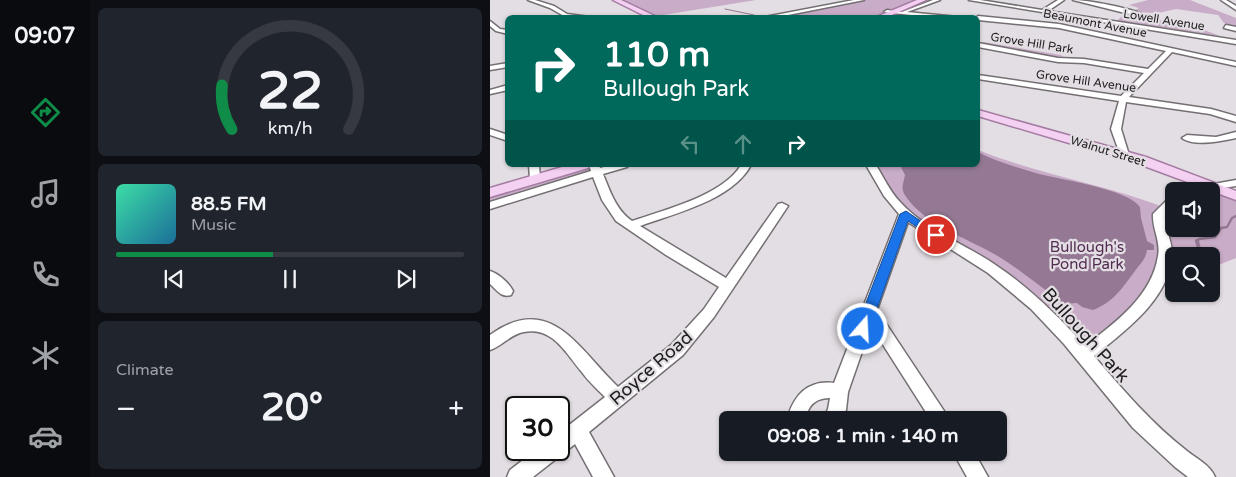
<!DOCTYPE html>
<meta charset="utf-8">
<style>
body{margin:0;font-family:"Varela Round",sans-serif;background:#20242c;color:#f1f3f6;height:100vh;display:flex;flex-direction:column;font-size:19px;white-space:nowrap}
*{box-sizing:border-box;margin:0}
p{font-size:16px;color:#9ea1a6}
.icon{flex:none;width:28px;height:28px;fill:none;stroke:currentColor;stroke-width:2;stroke-linecap:round;stroke-linejoin:round}
.map{position:relative;flex:1;overflow:hidden}
.panel{display:flex;flex-direction:column;gap:8px;padding:8px;background:#0d0f14;width:400px}
.panel>*{flex:none}
.top-card{position:absolute;left:15px;top:15px;width:475px;height:152px;border-radius:8px;box-shadow:0 1px 4px #0004;background:#00695c;color:#fff;overflow:hidden}
.tools{position:absolute;left:675px;top:182px;display:grid;gap:10px}
.tools a{display:grid;place-items:center;width:55px;height:55px;border-radius:8px;background:#171b24;box-shadow:0 1px 4px #0004;font-size:25px}
.speed{position:absolute;left:15px;top:396px;display:flex;gap:10px;font-size:25px;font-weight:700;text-align:center}
.speed>*{display:grid;place-content:center;width:65px;height:65px;border-radius:50%;background:#171b24;box-shadow:0 1px 4px #0004;line-height:1}
.speed .limit{border:2px solid #111;border-radius:8px;background:#fff;color:#111}
.pin{position:absolute;display:grid;place-items:center;width:42px;height:42px;color:#fff;margin:-21px;border:2px solid #fff;border-radius:50%;box-shadow:0 1px 5px #0007}
.me{position:absolute;width:55px;margin:-28px;rotate:19deg;stroke-linejoin:round;filter:drop-shadow(0 0 4px #0008)}
.turn{display:flex;align-items:center;gap:18px;height:105px;padding:0 15px;font-size:22px}
.turn .icon{width:65px;height:65px;stroke-width:2.5}
.turn b{display:block;font-size:35px;line-height:42px}
.lanes{display:flex;align-items:center;height:48px;padding:0 15px;background:#0003;justify-content:center;gap:25px;direction:ltr}
.lanes .off{opacity:.35}
.big{font-size:38px;font-weight:700;line-height:1.1}
.panel .card{flex:1;display:flex;flex-direction:column;justify-content:center;gap:8px;min-width:0;padding:0 18px;border-radius:8px;background:#20242c}
.panel .dial{align-items:center;gap:0}
.dial svg{height:130px;overflow:visible;fill:none;stroke:#363941;stroke-width:7;stroke-linecap:round;text-anchor:middle}
.dial text{fill:#f1f3f6;stroke:none}
.song{display:flex;align-items:center;gap:15px}
.cover{width:60px;height:60px;border-radius:8px;background:linear-gradient(135deg,hsl(160 70% 55%),hsl(200 70% 35%))}
.played{height:5px;border-radius:2px;background:linear-gradient(90deg,#0f8c48 45%,#363941 45%)}
.keys{display:flex;justify-content:space-around;direction:ltr}
.heat{display:flex;justify-content:space-between;align-items:center;font-size:28px;direction:ltr}
.trip{position:absolute;left:229px;top:411px;width:288px;height:50px;border-radius:8px;background:#171b24;box-shadow:0 1px 4px #0004;font-weight:700;line-height:50px;text-align:center}
main{display:flex;flex:1;min-height:0}
.tab-bar{display:flex;flex-direction:column;width:90px;justify-content:space-around;align-items:center;background:#090b0e;color:#9ea1a6}
.tab-bar .icon{width:35px;height:35px}
.tab-bar .on{color:#0f8c48}
.tab-bar b{font-size:22px;color:#f1f3f6}
.map>svg:first-child{display:block}
</style>
<main>
<nav class="tab-bar">
<b>09:07</b>
<svg class="icon on" aria-label="directions" viewBox="0 0 24 24"><path d="M12 3l9 9-9 9-9-9zM9 14v-3h6M13 9l2 2-2 2"/></svg>
<svg class="icon" aria-label="music" viewBox="0 0 24 24"><path d="M9 18V5l10-2v13"/><circle cx="6" cy="18" r="3"/><circle cx="16" cy="16" r="3"/></svg>
<svg class="icon" aria-label="phone" viewBox="0 0 24 24"><path d="M5 4h4l2 5-3 2q2 4 5 5l2-3 5 2v4C11 20 4 13 5 4z"/></svg>
<svg class="icon" aria-label="climate" viewBox="0 0 24 24"><path d="M12 3v18M4 7l16 10M4 17L20 7"/></svg>
<svg class="icon" aria-label="car" viewBox="0 0 24 24"><path d="M5 17H2v-5l4-1 3-4h7l3 4 3 1v5h-3M9 17h6M6 11h13"/><circle cx="7" cy="17" r="2"/><circle cx="17" cy="17" r="2"/></svg>
</nav>
<section class="panel">
<div class="card dial"><svg viewBox="0 0 100 80">
<path d="M14 69A42 42 0 1 1 86 69"/>
<path d="M14 69A42 42 0 0 1 8 42" stroke="#0f8c48"/>
<text x="50" y="56" font-size="32" font-weight="700">22</text>
<text x="50" y="72" font-size="11">km/h</text>
</svg></div>
<div class="card">
<div class="song"><i class="cover"></i><div><b>88.5 FM</b><p>Music</p></div></div>
<div class="played"></div>
<div class="keys"><svg class="icon" aria-label="previous" viewBox="0 0 24 24"><path d="M18 5L8 12l10 7zM5 5v14"/></svg><svg class="icon" aria-label="pause" viewBox="0 0 24 24"><path d="M8 5v14M16 5v14"/></svg><svg class="icon" aria-label="next" viewBox="0 0 24 24"><path d="M6 5l10 7-10 7zM19 5v14"/></svg></div>
</div>
<div class="card"><p>Climate</p>
<div class="heat"><a>−</a><b class="big">20°</b><a>+</a></div>
</div>
</section>
<div class="map">
<svg width="746" height="477" viewBox="0 0 746 477">
<rect width="100%" height="100%" fill="#e3dee3"/>
<g fill="#c9acc8">
<polygon points="132,0 266,0 167,16"/>
<polygon points="372,0 448,0 414,11 419,14 413,17 271,18"/>
<polygon points="658,0 700,0 746,18 746,28 734,23 728,15 686,9 668,13 642,12 649,8 639,5"/>
<polygon points="633,15 698,24 730,36 627,21"/>
<polygon points="494,42 571,55 575,58 570,59 489,44"/>
<path d="M488,150C548,174 613,184 674,207L684,199V229H721V191H700L722,186L746,196V258L721,268V256H684V259L675,257L658,295L594,355L535,295L415,214L381,165H488Z"/>
<polygon points="93,165 133,165 0,206 0,193"/>
</g>
<path fill="#957994" d="M488,152C507,162 529,168 549,174C570,179 640,190 650,207L651,218L657,241L664,245V250H657C656,258 652,262 648,267C634,285 625,302 603,310L592,307L587,303L575,304C551,288 530,269 506,255C480,240 439,225 420,202C410,189 412,189 415,175L410,165H488Z"/>
<g fill="none" stroke-linecap="round" stroke-linejoin="round">
<polyline stroke="#957994" stroke-width="1" points="235,9 264,15"/>
<polyline stroke="#957994" stroke-width="2.5" points="707,242 709,239 725,237 731,228 737,227 742,218 746,216"/>
<polyline stroke="#957994" stroke-width="4" points="686,254 700,256 710,253 707,241"/>
<defs>
<g id="minor">
<polygon points="38,0 45,0 64,6 77,14 107,18 74,16 60,8"/>
<polygon points="364,0 374,0 283,18 269,18"/>
<polygon points="443,0 450,0 417,12 478,18 448,18 394,12 397,10 412,12"/>
<polygon points="479,0 490,0 552,10 568,0 574,0 558,11 746,40 746,44"/>
<path d="M583,0C596,0 643,8 653,15L643,17L639,14Z"/>
<polygon points="731,0 736,0 746,6 746,10"/>
<polygon points="488,16 569,24 746,62 746,66 682,52 639,97 721,109 746,116 746,122 720,114 636,102 631,129 639,155 634,158 631,157 621,129 629,101 488,79 488,75 631,96 654,73 594,63 568,62 488,47 488,43 568,58 594,59 658,69 676,51 569,28 488,20 486,18"/>
<polygon points="0,21 10,29 18,30 18,34 6,31 0,26"/>
<polygon points="736,25 746,27 746,31 734,28"/>
<polygon points="18,63 18,67 0,70 0,66"/>
<polygon points="18,85 18,90 0,94 0,90"/>
<polygon points="0,129 18,135 18,141 0,135"/>
<path d="M746,132V138C732,141 704,147 692,138L697,135L726,137Z"/>
<polygon points="39,165 49,165 50,179 49,181 45,182 40,179"/>
<path d="M99,165H109L110,168L122,165H138L137,167L113,174C120,191 126,210 142,221C174,210 234,195 251,165H261C242,200 186,213 150,226L236,278L288,204L292,203L298,206L224,317L193,355L99,432L124,477H103L85,444L43,477H17L20,470L46,450H69V433L115,397C107,389 98,381 91,371C76,353 62,326 34,332C21,334 12,346 0,350V335C61,291 89,350 128,387L181,345L214,309L229,287L176,255L126,221L112,200L103,177L0,209V202L101,171Z"/>
<path d="M376,165H386C394,178 400,192 411,203C438,232 476,244 507,266C540,288 568,316 595,346C625,323 662,296 668,256C671,242 662,228 663,214L680,197L684,196V206L675,215C674,228 682,240 682,253C681,298 635,331 604,356C633,390 661,423 697,451C707,459 720,465 725,477H698L685,467L643,428L574,344L541,309L498,273L418,222L387,310L460,420H441L381,326L358,392L356,410L351,420H333L338,409L340,398C328,398 320,403 317,414L319,420H300L298,416C305,394 319,380 344,383L409,214L394,196Z"/>
<polygon points="746,180 746,186 713,191 694,191 696,189"/>
<path d="M0,271C9,274 19,283 23,291L21,295C11,298 7,290 0,284Z"/>
<polygon points="463,452 484,452 498,477 477,477"/>
</g>
<g id="major">
<polygon points="123,0 131,0 169,18 159,18"/>
<polygon points="427,0 436,0 395,18 384,18"/>
<polygon points="488,110 656,157 746,191 746,200 646,163 488,116"/>
<polygon points="79,165 100,165 98,168 0,197 0,188"/>
</g>
</defs>
<use href="#minor" stroke="#746f73" stroke-width="3"/>
<use href="#major" stroke="#a47ca2" stroke-width="3"/>
<use href="#minor" fill="#fff" fill-rule="evenodd"/>
<use href="#major" fill="#f4d0f2" fill-rule="evenodd"/>
</g>
<polygon fill="#1a73e8" stroke="#114b97" points="416,211 451,235 446,238 442,237 418,221 380,329 378,333 373,334 368,333 366,329 410,214"/>
<g text-anchor="middle" stroke-width="4.5" stroke-linejoin="round" paint-order="stroke">
<g font-size="12" fill="#1e1c1e" stroke="#e3dee3">
<text transform="translate(674 20) rotate(9)" y="4">Lowell Avenue</text>
<text transform="translate(605 23) rotate(11)" y="4">Beaumont Avenue</text>
<text transform="translate(542 43) rotate(9)" y="4">Grove Hill Park</text>
<text transform="translate(596 81) rotate(8)" y="4">Grove Hill Avenue</text>
<text transform="translate(618 151) rotate(17)" y="4">Walnut Street</text>
</g>
<g font-size="15" fill="#522b51" stroke="#e3dee3">
<text x="597" y="252">Bullough's<tspan x="597" dy="17">Pond Park</tspan></text>
</g>
<g font-size="18" fill="#1e1c1e" stroke="#e3dee3">
<text transform="translate(596 335) rotate(48)" y="6">Bullough Park</text>
<text transform="translate(161 368) rotate(-41)" y="6">Royce Road</text>
</g>
</g>
</svg>
<div class="tools">
<a><svg class="icon" aria-label="sound" viewBox="0 0 24 24"><path d="M4 9h4l5-4v14l-5-4H4zM17 9q2 3 0 6"/></svg></a>
<a><svg class="icon" aria-label="search" viewBox="0 0 24 24"><circle cx="10" cy="10" r="6"/><path d="M15 15l6 6"/></svg></a>
</div>
<div class="speed"><div class="limit">30</div></div>
<div class="pin" style="left:446px;top:235px;background:#d93025"><svg class="icon" aria-label="arrive" viewBox="0 0 24 24"><path d="M6 21V4h12l-3 4 3 4H6"/></svg></div>
<svg class="me" style="left:373px;top:329px" viewBox="-20 -20 40 40"><circle r="17" fill="#1a73e8" stroke="#fff" stroke-width="3"/><path d="M0-11L8 9 0 5-8 9z" fill="#fff"/></svg>
<div class="trip">09:08 · 1 min · 140 m</div>
<div class="top-card">
<div class="turn"><svg class="icon" aria-label="right" viewBox="0 0 24 24"><path d="M7 20v-9h11M14 6l5 5-5 5"/></svg><div><b>110 m</b>Bullough Park</div></div>
<div class="lanes"><svg class="icon off" aria-label="left" viewBox="0 0 24 24"><path d="M17 20v-9H6M10 6l-5 5 5 5"/></svg><svg class="icon off" aria-label="ahead" viewBox="0 0 24 24"><path d="M12 20V5M6 11l6-6 6 6"/></svg><svg class="icon" aria-label="right" viewBox="0 0 24 24"><path d="M7 20v-9h11M14 6l5 5-5 5"/></svg></div>
</div>
</div>
</main>
